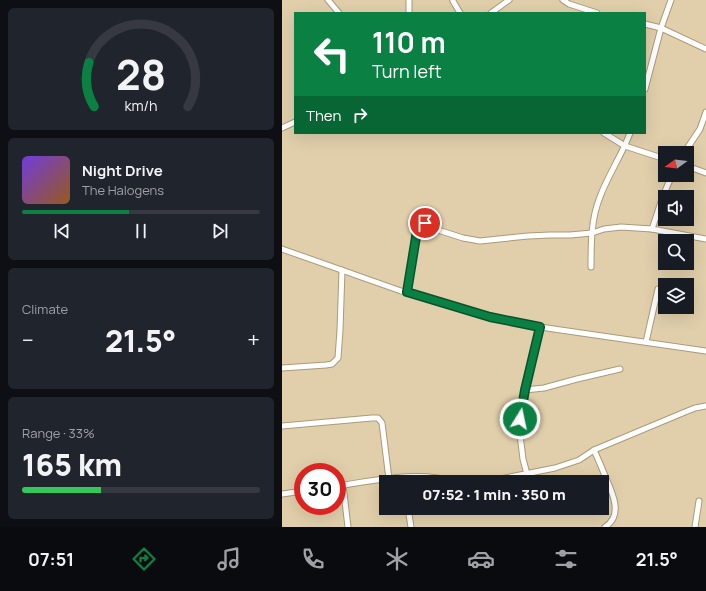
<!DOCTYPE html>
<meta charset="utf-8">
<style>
body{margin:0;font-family:Manrope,sans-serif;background:#20242c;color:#f1f3f6;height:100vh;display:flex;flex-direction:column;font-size:15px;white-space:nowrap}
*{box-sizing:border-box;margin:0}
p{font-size:13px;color:#9ea1a6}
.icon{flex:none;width:22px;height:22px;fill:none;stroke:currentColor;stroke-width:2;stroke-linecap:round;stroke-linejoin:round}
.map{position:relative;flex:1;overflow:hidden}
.side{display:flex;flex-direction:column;gap:8px;padding:8px;background:#0d0f14;width:282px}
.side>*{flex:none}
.hud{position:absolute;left:12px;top:12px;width:352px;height:122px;border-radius:0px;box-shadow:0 4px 16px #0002;background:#0b8043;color:#fff;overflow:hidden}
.needle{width:26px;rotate:255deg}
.buttons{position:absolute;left:376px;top:146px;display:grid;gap:8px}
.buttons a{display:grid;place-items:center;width:36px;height:36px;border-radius:0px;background:#171b24;box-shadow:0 4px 16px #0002;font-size:20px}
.speed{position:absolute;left:12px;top:463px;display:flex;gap:8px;font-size:20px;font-weight:700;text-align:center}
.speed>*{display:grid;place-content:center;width:52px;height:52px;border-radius:50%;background:#171b24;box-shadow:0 4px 16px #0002;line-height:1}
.speed .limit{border:6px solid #d22;background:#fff;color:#111}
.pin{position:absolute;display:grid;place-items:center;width:34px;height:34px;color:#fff;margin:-17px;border:2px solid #fff;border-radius:50%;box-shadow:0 1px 4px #0007}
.me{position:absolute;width:44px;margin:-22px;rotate:10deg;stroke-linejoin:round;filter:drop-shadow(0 0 3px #0008)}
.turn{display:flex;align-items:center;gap:14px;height:84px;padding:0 12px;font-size:18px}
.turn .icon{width:52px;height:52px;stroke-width:2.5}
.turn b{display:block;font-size:28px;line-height:34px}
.then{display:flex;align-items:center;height:38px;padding:0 12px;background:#0003;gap:8px;font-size:15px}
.big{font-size:30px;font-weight:800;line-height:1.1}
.side .widget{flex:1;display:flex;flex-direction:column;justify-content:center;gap:6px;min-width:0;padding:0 14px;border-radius:6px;background:#20242c}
.side .dial{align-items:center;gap:0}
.dial svg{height:104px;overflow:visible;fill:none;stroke:#363941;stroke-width:7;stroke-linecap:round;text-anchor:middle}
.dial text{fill:#f1f3f6;stroke:none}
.song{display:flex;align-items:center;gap:12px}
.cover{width:48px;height:48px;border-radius:6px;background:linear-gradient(135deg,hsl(260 70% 55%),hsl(30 70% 35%))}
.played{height:4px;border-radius:2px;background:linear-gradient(90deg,#0b8043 45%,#363941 45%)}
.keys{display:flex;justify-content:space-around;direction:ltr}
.heat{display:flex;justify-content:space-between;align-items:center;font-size:22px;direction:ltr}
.charge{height:6px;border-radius:3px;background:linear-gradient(90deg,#34c759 33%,#363941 0)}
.trip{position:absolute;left:97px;top:475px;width:230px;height:40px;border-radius:0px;background:#171b24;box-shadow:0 4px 16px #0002;font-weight:800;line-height:40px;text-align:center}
.tabs{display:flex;height:64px;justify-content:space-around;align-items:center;background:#090b0e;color:#9ea1a6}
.tabs .icon{width:28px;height:28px}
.tabs .current{color:#0b8043}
.tabs b{font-size:18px;color:#f1f3f6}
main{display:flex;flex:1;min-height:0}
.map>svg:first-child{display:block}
</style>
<main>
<section class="side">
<div class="widget dial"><svg viewBox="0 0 100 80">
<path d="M14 69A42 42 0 1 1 86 69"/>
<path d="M14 69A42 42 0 0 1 10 35" stroke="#0b8043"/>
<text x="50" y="56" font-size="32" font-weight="700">28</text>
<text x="50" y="72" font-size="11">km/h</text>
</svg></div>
<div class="widget">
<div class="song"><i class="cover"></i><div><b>Night Drive</b><p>The Halogens</p></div></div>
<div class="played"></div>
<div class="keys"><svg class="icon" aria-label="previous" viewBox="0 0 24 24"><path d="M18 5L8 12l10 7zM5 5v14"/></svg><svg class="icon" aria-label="pause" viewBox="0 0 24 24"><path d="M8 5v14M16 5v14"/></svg><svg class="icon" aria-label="next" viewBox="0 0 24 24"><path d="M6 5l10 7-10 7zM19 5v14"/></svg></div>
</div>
<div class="widget"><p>Climate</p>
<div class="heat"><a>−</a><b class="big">21.5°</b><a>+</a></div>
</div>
<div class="widget"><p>Range · 33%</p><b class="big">165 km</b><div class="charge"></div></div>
</section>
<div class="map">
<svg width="424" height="527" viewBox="0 0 424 527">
<rect width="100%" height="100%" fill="#e1cfab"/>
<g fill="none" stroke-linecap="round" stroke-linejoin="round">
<defs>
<g id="street">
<polyline points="46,0 57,13"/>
<polyline points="281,0 287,4 315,13"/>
<polyline points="171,1 178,13"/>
<polyline points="127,13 127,0"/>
<polyline points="209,13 227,0"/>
<polyline points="363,24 379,28 424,49"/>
<polyline points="363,89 379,28 389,0"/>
<polyline points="0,128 13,122"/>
<polyline points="322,133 343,146 383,159"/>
<polyline points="402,153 418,129 424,112"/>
<polyline points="405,166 424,173"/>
<polyline points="370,229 381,196 390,175"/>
<polyline points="0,249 119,291 208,317 258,327 424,351"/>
<path d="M309,267C309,243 309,219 318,197C326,175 340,155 348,133"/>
<polyline points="125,292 135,231 139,226 143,223 156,230 181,238 198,241 246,236 268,235 288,235 310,233 322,229 339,227 370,229 424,239"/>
<polyline points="364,342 376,289"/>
<polyline points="0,368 44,365 50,364 56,358 58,330 60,270"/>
<polyline points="243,390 262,388 295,379 338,369"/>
<polyline points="0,426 90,418 96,418 100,423 107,479"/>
<path d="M312,450C316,459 320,468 323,476C330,492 342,515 323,527"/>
<polyline points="245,474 241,459 238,435 238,419 243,390 258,327"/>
<polyline points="191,482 213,480 273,468 297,460 312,450 403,412 413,408 424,406"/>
<polyline points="61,485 66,527"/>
<path d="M55,486C92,481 136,470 173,482"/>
<polyline points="0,494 21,491"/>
<polyline points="126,508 129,527"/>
<polyline points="413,527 417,501"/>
</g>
</defs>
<use href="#street" stroke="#ac9a78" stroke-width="7"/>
<use href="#street" stroke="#fff" stroke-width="5"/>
</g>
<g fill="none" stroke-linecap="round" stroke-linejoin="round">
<defs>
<polyline id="route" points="143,223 139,226 135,231 125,292 208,317 258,327 243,390 238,419"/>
</defs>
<use href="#route" stroke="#07532c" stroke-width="10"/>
<use href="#route" stroke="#0b8043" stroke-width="7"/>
</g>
</svg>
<div class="buttons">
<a><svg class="needle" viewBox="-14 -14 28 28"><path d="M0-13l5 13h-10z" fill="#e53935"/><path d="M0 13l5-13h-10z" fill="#9ea1a6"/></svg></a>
<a><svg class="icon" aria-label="sound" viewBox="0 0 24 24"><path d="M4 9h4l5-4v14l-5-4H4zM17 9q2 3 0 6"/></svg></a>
<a><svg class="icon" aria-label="search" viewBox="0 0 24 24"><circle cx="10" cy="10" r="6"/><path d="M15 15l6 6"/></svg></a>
<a><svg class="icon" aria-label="layers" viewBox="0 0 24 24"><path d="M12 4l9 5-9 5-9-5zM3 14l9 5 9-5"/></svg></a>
</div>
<div class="speed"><div class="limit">30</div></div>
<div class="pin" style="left:143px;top:223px;background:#d93025"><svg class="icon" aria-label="arrive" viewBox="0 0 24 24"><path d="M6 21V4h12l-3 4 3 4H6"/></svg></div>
<svg class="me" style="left:238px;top:419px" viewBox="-20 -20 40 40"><circle r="17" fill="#0b8043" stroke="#fff" stroke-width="3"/><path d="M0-11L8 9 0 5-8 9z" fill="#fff"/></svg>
<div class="trip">07:52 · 1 min · 350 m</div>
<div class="hud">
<div class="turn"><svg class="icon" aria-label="left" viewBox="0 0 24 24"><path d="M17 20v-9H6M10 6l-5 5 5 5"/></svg><div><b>110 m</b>Turn left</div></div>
<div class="then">Then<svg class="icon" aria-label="right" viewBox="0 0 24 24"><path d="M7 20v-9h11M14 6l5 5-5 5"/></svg></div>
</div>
</div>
</main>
<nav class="tabs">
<b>07:51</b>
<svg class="icon current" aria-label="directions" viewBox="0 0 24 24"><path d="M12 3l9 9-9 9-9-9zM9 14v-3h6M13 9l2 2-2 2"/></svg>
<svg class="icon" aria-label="music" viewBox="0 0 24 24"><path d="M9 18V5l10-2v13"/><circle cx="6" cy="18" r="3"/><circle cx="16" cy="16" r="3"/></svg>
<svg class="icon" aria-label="phone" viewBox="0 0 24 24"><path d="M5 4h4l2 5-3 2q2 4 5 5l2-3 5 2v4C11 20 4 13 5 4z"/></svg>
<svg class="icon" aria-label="climate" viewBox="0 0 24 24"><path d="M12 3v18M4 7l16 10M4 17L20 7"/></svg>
<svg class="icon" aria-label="car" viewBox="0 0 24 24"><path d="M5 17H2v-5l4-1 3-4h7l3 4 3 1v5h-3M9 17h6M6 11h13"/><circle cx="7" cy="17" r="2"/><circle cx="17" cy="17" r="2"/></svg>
<svg class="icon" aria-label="filters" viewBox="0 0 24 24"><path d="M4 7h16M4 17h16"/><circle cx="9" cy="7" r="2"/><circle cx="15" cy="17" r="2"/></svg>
<b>21.5°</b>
</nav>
